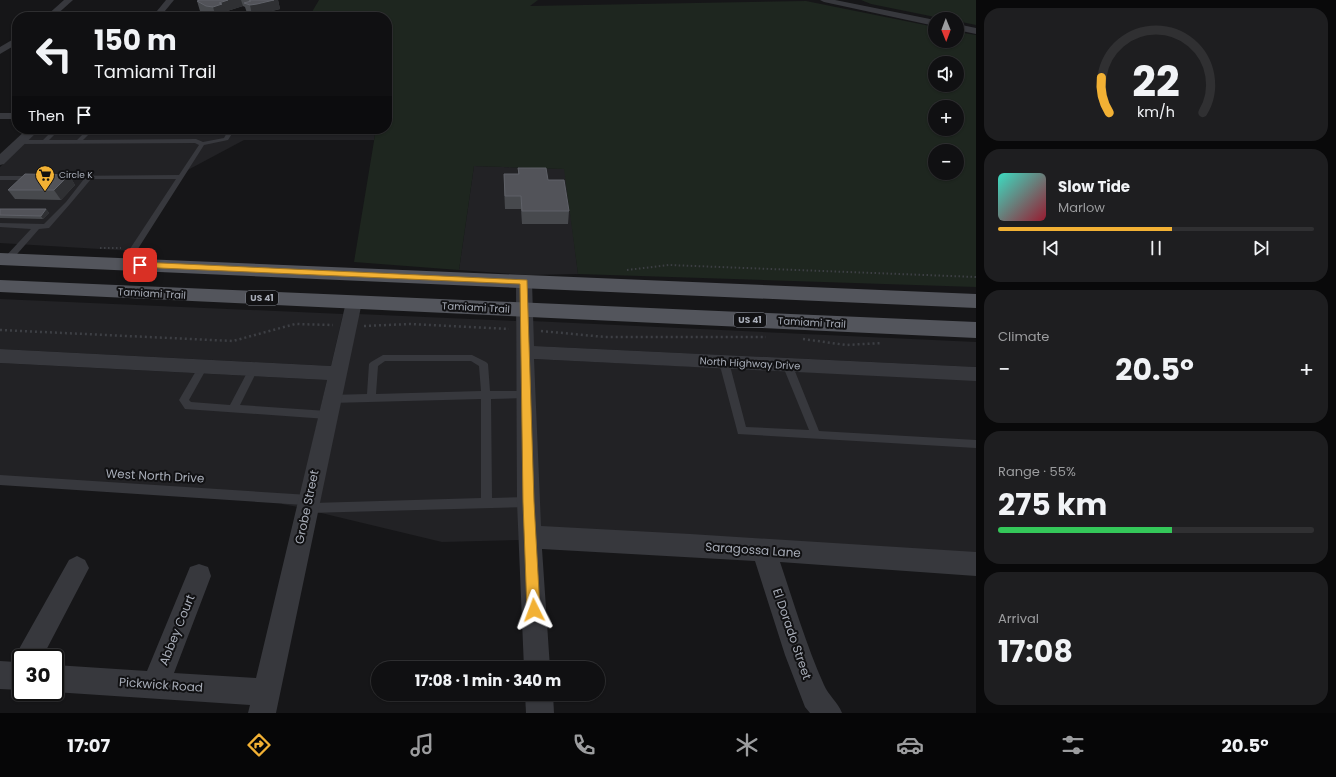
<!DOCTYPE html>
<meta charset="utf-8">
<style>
body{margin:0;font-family:Poppins,sans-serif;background:#1e1e20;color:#f1f3f6;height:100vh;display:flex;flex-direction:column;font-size:15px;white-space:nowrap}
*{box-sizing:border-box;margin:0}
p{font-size:13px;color:#9c9d9f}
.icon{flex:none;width:22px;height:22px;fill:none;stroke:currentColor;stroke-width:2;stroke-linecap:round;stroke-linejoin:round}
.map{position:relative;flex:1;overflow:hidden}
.drawer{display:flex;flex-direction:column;gap:8px;padding:8px;background:#09090a;width:360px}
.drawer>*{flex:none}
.hud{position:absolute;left:12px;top:12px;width:380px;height:122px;border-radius:16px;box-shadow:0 1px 3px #0004,0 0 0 1px #303032;background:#101012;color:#f1f3f6;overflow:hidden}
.needle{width:26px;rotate:179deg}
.fabs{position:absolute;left:928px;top:12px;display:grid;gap:8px}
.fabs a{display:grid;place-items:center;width:36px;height:36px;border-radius:50%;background:#101012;box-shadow:0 1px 3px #0004,0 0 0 1px #303032;font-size:20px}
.speed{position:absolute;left:12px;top:649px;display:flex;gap:8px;font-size:20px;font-weight:700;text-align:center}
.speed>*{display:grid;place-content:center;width:52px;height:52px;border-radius:50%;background:#101012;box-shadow:0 1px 3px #0004,0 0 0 1px #303032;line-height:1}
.speed .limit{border:2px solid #111;border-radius:6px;background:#fff;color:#111}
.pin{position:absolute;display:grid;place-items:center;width:34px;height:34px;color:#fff;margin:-17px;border-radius:8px;box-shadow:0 2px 6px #0006}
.me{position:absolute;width:44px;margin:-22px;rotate:357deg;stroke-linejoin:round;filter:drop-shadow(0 0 3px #0008)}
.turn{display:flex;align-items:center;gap:14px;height:84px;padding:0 16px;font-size:18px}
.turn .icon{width:52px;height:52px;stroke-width:2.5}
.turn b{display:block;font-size:28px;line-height:34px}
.then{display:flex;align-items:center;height:38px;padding:0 16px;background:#0003;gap:8px;font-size:15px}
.big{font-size:30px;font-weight:700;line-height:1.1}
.drawer .widget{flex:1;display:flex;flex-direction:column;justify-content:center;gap:6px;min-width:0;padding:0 14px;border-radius:16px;background:#1e1e20}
.drawer .dial{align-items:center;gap:0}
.dial svg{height:104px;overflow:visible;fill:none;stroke:#303032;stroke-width:7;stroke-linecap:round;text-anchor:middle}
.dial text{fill:#f1f3f6;stroke:none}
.song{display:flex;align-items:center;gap:12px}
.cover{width:48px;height:48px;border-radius:6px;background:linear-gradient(135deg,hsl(170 70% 55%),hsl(350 70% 35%))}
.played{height:4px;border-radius:2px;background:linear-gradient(90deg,#f2b134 55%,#303032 55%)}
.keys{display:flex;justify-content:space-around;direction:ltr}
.heat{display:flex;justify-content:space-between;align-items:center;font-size:22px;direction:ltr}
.charge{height:6px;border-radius:3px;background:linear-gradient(90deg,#34c759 55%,#303032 0)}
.trip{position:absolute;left:371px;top:661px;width:234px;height:40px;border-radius:20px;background:#101012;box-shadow:0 1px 3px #0004,0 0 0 1px #303032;font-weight:700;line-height:40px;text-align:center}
.tab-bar{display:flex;height:64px;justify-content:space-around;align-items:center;background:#060607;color:#9c9d9f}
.tab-bar .icon{width:28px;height:28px}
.tab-bar .active{color:#f2b134}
.tab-bar b{font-size:18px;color:#f1f3f6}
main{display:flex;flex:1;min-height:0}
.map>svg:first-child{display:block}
</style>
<main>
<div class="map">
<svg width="976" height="713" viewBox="0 0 976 713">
<rect width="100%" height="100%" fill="#161618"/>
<g fill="#222225">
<polygon points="39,129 376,129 374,140 244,140 184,172 133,251 0,243 0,167"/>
<polygon points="474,166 565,169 578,274 529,275 459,270"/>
<polygon points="0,299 343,314 331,366 0,349"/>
<polygon points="358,314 516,321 519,540 442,542 317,512"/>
<polygon points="532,321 976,342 976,367 533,346"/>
<polygon points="533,359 976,380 976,553 540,527"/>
<polygon points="0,363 327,380 298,507 282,504 281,496 0,481"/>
</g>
<g fill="#1e261f" fill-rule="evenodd">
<path d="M319,0H538L530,6L806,1L935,27V41H957V32L976,35V287L578,274L564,169L474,166L459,270L354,262L376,129H387V17H309ZM935,63H957V85H935ZM935,107H957V129H935ZM935,151H957V173H935Z"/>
<polygon points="861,0 976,0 976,25 957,21 957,19 945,19 871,4"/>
</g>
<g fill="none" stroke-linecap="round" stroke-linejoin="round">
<g stroke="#3d3f44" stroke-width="2" stroke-dasharray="1.5 2.5" stroke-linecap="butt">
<polyline points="100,248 121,248"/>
<polyline points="627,270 669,265 976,277"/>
</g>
<g stroke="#3d3f44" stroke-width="2.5" stroke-dasharray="2 3" stroke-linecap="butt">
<polyline points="364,326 410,324 509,329"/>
<polyline points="0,330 233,341 295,324 333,325"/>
<polyline points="541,331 605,337 766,337"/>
<polyline points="803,339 846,345 882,343"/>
</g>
<g fill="#37383d" fill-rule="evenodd">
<polygon points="54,129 60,129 49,140 77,140 88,129 94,129 83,140 196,139 203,142 224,138 229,129 235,129 228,140 204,145 127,266 121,266 120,264 176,179 91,179 70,204 49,228 39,229 11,261 5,261 5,257 31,229 0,227 0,223 44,224 66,202 84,179 59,179 56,177 57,176 179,175 199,145 195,143 21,144 18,142 21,140 43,140"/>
<polygon points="0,176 32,176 35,178 32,180 0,180"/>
<path d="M383,355H472L486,362L488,364L490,391H528L530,394L528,397L525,398L491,399L492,498L528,497L532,498L534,502L532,506L528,507L308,513L304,512L302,508L304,505L0,485V475L309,495L313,496L315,500L313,503L481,498V399L331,403L328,402L326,399L328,396L331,395L367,394L369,364L371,362ZM385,361H471L479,366L481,391L376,394L378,366Z"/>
<polygon points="724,359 727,360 729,362 746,427 809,430 782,364 784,362 790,362 792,364 819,431 976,440 976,448 738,434 719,362 721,360"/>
<polygon points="203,363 206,364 208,366 189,400 191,402 230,405 250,367 256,367 258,369 240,405 327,411 330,412 332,415 330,418 327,419 185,409 179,400 200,364"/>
</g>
<g fill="#37383d" fill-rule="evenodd">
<polygon points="64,0 73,0 54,17 45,17"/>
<polygon points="166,0 174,0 160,17 152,17"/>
<polygon points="820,0 835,0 935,20 935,26 824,2"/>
<polygon points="957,24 976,28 976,34 957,30"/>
<polygon points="17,37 17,44 0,54 0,47"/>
<rect x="0" y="113" width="17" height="6"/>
<polygon points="27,129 40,129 4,164 0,165 0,154"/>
<path d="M524,277L530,278L532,282L534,346L976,367V381L534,359L541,526L690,534L976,552V576L780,562C794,603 806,645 824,685C828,695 838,702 842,713H810L805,707L785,655L755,561L542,549L550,668H524L517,502L516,282L518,278Z"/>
<polygon points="354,296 360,298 362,302 276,713 248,713 250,705 54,692 55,692 55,665 147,671 190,567 199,564 208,567 211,576 174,673 256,678 327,380 0,363 0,349 331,366 346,302 348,298"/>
<polygon points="77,556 85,560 89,568 42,658 21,658 21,690 0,689 0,661 16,662 15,658 19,649 69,560"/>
<polygon points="525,694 553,694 554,713 526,713"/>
</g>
<g fill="#53555c" fill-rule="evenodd">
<polygon points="0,253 976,294 976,308 0,265"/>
<polygon points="0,280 976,322 976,338 0,292"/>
</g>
</g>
<g fill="#47494d">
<polygon points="200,0 278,0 280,9 260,14 252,15 247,13 245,7 243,6 224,12 225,14 216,17 210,16 200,11 197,1"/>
<polygon points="116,129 220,129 219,131 209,134 122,135 117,131"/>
<polygon points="518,168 548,180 569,211 568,224 522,224 521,209 505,209 504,187 504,174 518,174"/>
<polygon points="69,175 75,185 61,200 15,199 8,190"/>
<polygon points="0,209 46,209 49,213 43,219 0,218"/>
</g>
<g fill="#2f3033">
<polygon points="228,0 241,0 243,6 224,12 225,14 216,17 213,7 219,3"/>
<polygon points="274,0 278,0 280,9 260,14 252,15 250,5"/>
<polygon points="207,129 220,129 219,131 209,134"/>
<polygon points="69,175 75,185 61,200 54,190"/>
<polygon points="46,209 49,213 43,219 41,216"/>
</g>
<g fill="#525359" stroke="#5f6168">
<polygon points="200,0 228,0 219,3 222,4 213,7 206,6 197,1"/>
<polygon points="249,0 274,0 257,4 250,5 244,3 251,1"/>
<polygon points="518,168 546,168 548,180 564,180 569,211 522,211 521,196 505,196 504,174 519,174"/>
<polygon points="25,174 69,175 54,190 8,190"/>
<polygon points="0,209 46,209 41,216 0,215"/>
</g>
<polygon fill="#f2b134" stroke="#9d7322" points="140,262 527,280 534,502 540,610 538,614 534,616 529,614 527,610 523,502 520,284 137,267 136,265"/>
<defs>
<symbol id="supermarket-pin" viewBox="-11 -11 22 30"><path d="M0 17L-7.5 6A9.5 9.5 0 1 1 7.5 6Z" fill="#f2b134" stroke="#111113"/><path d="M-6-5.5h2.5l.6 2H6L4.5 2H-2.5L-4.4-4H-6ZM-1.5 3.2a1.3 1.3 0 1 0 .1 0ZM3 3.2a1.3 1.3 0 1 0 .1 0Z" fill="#111"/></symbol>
</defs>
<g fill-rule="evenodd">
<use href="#supermarket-pin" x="34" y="164" width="22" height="30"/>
</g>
<g text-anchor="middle" stroke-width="4" stroke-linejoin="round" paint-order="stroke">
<g font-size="9" fill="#a8adb8" stroke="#111113" text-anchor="start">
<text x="59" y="178">Circle K</text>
</g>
<g fill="#111113" stroke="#7b7e86" stroke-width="1">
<rect x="246" y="291" width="32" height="14" rx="3"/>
<rect x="734" y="313" width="32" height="14" rx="3"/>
</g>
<g font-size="9" font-weight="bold" fill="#a8adb8">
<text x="262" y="301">US 41</text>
<text x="750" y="323">US 41</text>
</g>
<g font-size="10" fill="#a8adb8" stroke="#111113">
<text transform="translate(152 293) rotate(3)" y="4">Tamiami Trail</text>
<text transform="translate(476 307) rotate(3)" y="4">Tamiami Trail</text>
<text transform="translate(812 322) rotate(3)" y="4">Tamiami Trail</text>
<text transform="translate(750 363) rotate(3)" y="4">North Highway Drive</text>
</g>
<g font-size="12" fill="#a8adb8" stroke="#111113">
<text transform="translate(155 476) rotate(3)" y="4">West North Drive</text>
<text transform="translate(307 507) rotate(-78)" y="4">Grobe Street</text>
<text transform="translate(753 550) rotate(4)" y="4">Saragossa Lane</text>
<text transform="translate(177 630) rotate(-68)" y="4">Abbey Court</text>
<text transform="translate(792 634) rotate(71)" y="4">El Dorado Street</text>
<text transform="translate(161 685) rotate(4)" y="4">Pickwick Road</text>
</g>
</g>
</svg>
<div class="fabs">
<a><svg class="needle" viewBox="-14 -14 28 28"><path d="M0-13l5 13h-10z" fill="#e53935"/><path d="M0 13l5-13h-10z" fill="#9c9d9f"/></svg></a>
<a><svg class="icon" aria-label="sound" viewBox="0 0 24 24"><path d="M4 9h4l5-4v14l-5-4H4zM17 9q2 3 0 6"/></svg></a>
<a>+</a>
<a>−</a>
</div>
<div class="speed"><div class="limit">30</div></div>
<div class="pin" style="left:140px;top:265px;background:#d93025"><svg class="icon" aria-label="arrive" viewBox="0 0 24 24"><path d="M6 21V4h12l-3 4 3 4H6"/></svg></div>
<svg class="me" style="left:534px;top:610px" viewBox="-20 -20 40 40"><path d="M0-17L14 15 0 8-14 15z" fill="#f2b134" stroke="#fff" stroke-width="4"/></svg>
<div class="trip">17:08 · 1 min · 340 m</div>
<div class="hud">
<div class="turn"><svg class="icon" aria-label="left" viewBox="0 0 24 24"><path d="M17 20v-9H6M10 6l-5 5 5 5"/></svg><div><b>150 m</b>Tamiami Trail</div></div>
<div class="then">Then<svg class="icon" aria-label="arrive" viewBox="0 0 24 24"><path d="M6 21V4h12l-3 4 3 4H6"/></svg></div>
</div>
</div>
<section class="drawer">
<div class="widget dial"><svg viewBox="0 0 100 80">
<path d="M14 69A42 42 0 1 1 86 69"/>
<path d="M14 69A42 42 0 0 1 8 42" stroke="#f2b134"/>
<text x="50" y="56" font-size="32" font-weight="700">22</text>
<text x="50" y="72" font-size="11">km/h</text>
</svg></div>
<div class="widget">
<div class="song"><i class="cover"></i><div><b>Slow Tide</b><p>Marlow</p></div></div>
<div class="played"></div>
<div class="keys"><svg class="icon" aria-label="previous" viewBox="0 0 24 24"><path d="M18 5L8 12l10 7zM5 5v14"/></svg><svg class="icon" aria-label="pause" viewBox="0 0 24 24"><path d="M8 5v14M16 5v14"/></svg><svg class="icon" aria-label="next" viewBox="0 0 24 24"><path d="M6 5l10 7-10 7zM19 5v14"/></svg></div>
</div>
<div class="widget"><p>Climate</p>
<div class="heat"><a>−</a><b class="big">20.5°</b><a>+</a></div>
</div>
<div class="widget"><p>Range · 55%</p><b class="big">275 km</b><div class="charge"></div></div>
<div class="widget"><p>Arrival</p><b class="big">17:08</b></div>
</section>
</main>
<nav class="tab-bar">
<b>17:07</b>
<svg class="icon active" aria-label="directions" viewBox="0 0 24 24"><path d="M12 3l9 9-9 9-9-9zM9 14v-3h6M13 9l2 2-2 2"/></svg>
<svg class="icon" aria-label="music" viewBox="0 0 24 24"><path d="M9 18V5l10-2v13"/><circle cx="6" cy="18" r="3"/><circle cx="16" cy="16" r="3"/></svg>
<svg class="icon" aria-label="phone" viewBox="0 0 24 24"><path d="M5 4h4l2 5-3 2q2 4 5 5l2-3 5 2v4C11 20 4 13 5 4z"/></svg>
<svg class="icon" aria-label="climate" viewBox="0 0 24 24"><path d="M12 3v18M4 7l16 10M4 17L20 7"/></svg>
<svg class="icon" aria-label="car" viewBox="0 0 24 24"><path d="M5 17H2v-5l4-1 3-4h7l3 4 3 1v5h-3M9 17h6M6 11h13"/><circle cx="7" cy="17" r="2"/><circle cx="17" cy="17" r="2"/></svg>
<svg class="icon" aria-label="filters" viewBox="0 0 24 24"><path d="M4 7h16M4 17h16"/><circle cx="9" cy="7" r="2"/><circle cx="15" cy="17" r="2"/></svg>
<b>20.5°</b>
</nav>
